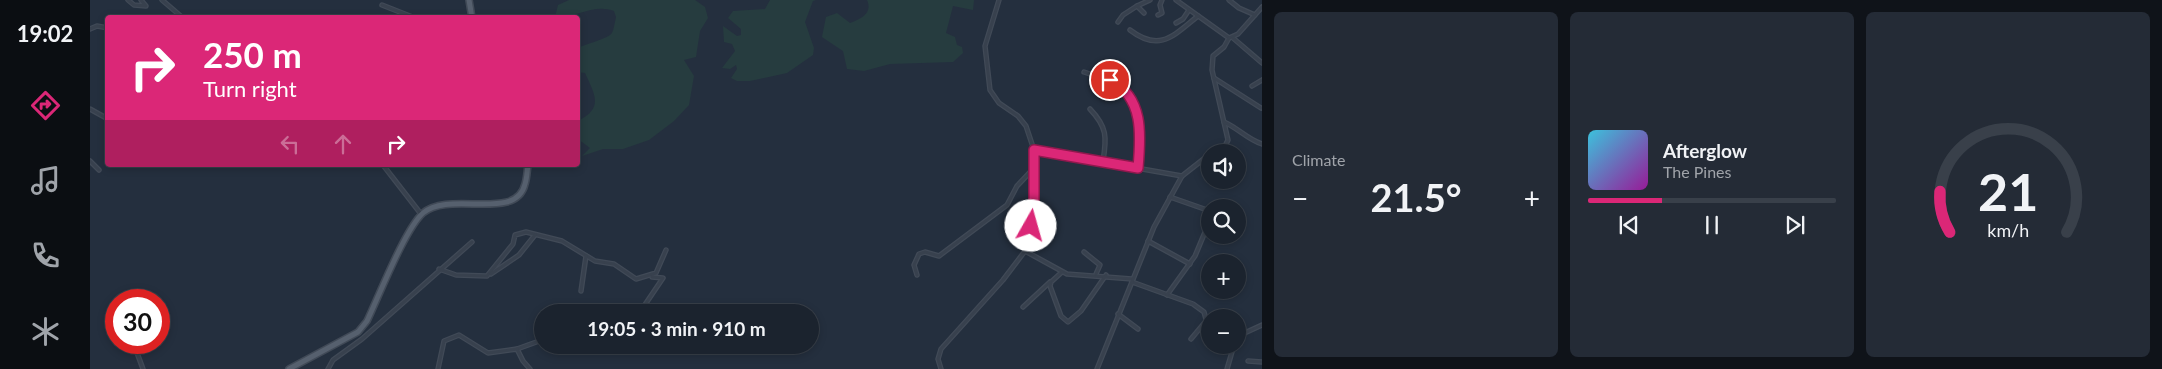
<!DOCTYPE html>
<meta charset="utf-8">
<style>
body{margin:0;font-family:Lato,sans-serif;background:#242b36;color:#f1f3f6;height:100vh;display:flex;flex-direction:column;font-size:19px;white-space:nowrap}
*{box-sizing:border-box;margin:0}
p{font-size:16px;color:#a0a4aa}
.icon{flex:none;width:28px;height:28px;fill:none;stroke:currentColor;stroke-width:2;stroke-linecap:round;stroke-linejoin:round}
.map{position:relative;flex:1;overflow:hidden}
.sheet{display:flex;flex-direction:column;gap:12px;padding:12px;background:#0f1319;width:900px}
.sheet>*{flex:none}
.top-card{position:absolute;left:15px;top:15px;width:475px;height:152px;border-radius:5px;box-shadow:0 2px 8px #0003,0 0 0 1px #39404a;background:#db2777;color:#fff;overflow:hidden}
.tools{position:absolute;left:1111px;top:144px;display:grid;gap:10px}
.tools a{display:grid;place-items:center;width:45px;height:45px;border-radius:50%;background:#1b232e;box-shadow:0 2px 8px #0003,0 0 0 1px #39404a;font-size:25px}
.speed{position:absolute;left:15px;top:289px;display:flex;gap:10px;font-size:25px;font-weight:700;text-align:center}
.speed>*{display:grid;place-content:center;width:65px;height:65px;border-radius:50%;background:#1b232e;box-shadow:0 2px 8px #0003,0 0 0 1px #39404a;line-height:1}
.speed .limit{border:8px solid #d22;background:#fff;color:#111}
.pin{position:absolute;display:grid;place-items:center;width:42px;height:42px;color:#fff;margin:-21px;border:2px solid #fff;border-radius:50%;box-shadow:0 1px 5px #0007}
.me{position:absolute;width:55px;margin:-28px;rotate:7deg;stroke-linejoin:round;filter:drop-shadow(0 0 4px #0008)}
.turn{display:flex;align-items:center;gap:18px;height:105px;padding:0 15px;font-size:22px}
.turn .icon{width:65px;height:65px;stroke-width:2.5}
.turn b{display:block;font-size:35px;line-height:42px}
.lanes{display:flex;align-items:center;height:48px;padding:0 15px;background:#0003;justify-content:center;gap:25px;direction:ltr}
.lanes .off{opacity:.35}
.big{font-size:38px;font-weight:700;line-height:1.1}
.sheet .widget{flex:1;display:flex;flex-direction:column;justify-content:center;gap:8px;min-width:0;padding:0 18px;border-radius:8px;background:#242b36}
.sheet .dial{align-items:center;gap:0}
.dial svg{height:130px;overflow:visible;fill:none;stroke:#39404a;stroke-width:7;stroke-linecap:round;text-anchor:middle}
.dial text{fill:#f1f3f6;stroke:none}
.song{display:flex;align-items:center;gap:15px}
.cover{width:60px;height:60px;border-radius:8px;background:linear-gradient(135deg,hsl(190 70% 55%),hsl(300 70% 35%))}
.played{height:5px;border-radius:2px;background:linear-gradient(90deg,#db2777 30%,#39404a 30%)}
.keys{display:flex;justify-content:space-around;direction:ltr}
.heat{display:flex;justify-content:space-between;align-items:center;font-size:28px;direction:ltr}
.sheet .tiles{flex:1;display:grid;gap:12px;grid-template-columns:repeat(3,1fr)}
.trip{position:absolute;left:444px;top:304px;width:285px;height:50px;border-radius:25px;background:#1b232e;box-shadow:0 2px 8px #0003,0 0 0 1px #39404a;font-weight:700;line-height:50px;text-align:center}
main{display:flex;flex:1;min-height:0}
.menu{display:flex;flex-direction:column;width:90px;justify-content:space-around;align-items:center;background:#0b0e12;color:#a0a4aa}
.menu .icon{width:35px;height:35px}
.menu .on{color:#db2777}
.menu b{font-size:22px;color:#f1f3f6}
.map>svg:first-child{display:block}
</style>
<main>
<nav class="menu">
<b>19:02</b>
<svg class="icon on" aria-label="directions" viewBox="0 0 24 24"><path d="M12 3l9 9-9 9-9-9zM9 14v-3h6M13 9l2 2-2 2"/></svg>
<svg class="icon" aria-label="music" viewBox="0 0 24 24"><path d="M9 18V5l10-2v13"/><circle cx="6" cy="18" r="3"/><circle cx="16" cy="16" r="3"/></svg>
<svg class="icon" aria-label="phone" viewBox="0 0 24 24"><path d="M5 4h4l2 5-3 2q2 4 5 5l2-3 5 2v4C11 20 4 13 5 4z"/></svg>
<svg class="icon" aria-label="climate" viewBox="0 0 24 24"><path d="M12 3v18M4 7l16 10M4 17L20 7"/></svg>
</nav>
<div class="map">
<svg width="1172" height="369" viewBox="0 0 1172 369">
<rect width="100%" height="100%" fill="#242f3e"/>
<g fill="#263c3f">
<path d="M479,0H605L615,7L618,18L610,31L606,57L594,60L604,76L599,105L584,121L559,140L533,149H513L492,156L500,148L488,139V121C514,108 505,95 495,73L488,72V48C495,44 518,39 522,33C524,29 525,21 526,17L524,11C505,3 485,18 465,17L468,5Z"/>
<polygon points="680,0 726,0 723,1 715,22 724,48 723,55 697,73 660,81 647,81 641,78 647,69 646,65 640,69 632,68 645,51 642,44 634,42 633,26 647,36 651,35 651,29 638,18 643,11 675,9"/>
<path d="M777,0H884L883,10L863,6L856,33L865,37L867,45L872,47L873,53L863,62L800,64L774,71L757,69L753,51L732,37L736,17L747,13L760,23C771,19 783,13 777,0Z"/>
</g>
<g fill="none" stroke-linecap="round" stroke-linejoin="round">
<defs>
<g id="minor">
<polyline points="38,0 44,5 56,6 51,0"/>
<polyline points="72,0 93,18"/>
<polyline points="909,0 895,46 900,90 909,103 928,116 936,126 944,150"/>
<polyline points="1086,0 1139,38 1134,47 1123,56 1122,70 1138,140 1135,146 1123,152"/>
<polyline points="1139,0 1149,8 1165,15"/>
<polyline points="292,5 325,18"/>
<polyline points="1054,13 1047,6 1060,0"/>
<polyline points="1068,15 1072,13 1070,5 1072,0"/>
<polyline points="365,18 372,18"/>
<polyline points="1028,22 1033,15 1047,6"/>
<polyline points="1086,23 1093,19 1099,10"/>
<polyline points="0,29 7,26 18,28"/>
<path d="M1040,30C1070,53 1084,35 1108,16"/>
<polyline points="1139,38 1148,34 1172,7"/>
<polyline points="1143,38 1172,63"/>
<path d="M994,72C1006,76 1020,79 1031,86C1055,102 1050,143 1048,168"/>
<polyline points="1124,78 1171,108"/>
<polyline points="1162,86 1172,80"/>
<polyline points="0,109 18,119"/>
<path d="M1000,109C1017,127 1017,137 1013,161"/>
<path d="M1134,122C1148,128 1157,139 1172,144"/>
<polyline points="0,161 9,170"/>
<polyline points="293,165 331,214"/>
<polyline points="1080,197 1120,211"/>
<polyline points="1058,241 1100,264"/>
<polyline points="935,251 977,274 1042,279"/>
<polyline points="994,252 1010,265 1006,274"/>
<polyline points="349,269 366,275 397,276 423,244 425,235 436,232 472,241 505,261 524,264 546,279 566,273 576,250"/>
<polyline points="972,272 961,282 960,286 971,316 978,322 991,311 1016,275"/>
<polyline points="401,274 429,255 445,235"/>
<polyline points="827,275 824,265 829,254 835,252 849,256 917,205 927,186 944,168"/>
<polyline points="1042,282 1103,304 1114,312 1120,334"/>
<polyline points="491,291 496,256"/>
<polyline points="1077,295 1105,256 1120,220"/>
<polyline points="933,307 960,282"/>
<polyline points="550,312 573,278 562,277"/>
<polyline points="1028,314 1048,329"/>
<polyline points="1148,336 1172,325"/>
<polyline points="1101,339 1116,321"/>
<polyline points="43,342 53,369"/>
<polyline points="427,349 452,340"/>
<polyline points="1158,361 1172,362"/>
<polyline points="238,369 243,360 272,339 382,242"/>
<polyline points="348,369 354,341 369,335 398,353 427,349 433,361 440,369"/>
<polyline points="851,369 848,359 851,349 913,280 935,251 944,210 944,150 1092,176"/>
<polyline points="1007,369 1064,227 1092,176 1120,154"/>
<polyline points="1137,369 1144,345"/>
</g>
<g id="major">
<polyline points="379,0 382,18"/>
<path d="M199,369L268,332L277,321C289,296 315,229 333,213C360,190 426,222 435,184C437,178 437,171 438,165"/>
</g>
</defs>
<use href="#minor" stroke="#414a57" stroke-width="5.5"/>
<use href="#major" stroke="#414a57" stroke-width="8"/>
<use href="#minor" stroke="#38414e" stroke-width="3"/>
<use href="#major" stroke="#56606e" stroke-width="5"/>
</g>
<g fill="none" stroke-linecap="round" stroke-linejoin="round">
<defs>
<path id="route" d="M941,226L944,210V150L1048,168C1051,135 1054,97 1020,80"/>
</defs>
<use href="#route" stroke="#8e194d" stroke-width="12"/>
<use href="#route" stroke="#db2777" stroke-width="9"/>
</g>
</svg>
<div class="tools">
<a><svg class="icon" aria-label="sound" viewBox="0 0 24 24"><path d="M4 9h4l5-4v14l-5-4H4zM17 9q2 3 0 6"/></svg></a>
<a><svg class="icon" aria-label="search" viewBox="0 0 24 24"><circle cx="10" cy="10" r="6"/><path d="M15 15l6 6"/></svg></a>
<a>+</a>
<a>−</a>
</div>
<div class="speed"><div class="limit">30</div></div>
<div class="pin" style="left:1020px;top:80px;background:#d93025"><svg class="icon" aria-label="arrive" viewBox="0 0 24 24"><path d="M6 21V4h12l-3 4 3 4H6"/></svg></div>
<svg class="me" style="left:941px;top:226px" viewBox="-20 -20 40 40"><circle r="19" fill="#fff"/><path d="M0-13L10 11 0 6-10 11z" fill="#db2777"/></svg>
<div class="trip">19:05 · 3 min · 910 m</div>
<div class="top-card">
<div class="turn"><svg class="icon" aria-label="right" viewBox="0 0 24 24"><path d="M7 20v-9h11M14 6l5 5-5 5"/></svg><div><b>250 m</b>Turn right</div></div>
<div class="lanes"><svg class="icon off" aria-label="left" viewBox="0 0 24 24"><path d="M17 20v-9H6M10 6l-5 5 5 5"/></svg><svg class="icon off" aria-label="ahead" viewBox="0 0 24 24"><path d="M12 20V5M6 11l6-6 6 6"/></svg><svg class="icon" aria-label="right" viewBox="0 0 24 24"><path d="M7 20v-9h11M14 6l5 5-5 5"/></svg></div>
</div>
</div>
<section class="sheet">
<div class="tiles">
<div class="widget"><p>Climate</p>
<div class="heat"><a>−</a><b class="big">21.5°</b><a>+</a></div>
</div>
<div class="widget">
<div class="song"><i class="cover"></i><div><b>Afterglow</b><p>The Pines</p></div></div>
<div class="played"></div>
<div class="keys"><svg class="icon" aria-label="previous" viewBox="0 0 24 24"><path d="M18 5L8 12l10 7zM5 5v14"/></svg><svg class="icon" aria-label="pause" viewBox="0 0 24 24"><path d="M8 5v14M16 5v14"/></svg><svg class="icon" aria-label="next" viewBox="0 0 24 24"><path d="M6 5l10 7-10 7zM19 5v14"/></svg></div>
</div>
<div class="widget dial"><svg viewBox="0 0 100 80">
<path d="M14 69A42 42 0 1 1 86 69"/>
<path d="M14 69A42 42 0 0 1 8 44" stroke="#db2777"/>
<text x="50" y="56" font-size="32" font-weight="700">21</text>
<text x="50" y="72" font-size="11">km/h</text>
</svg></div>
</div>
</section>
</main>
